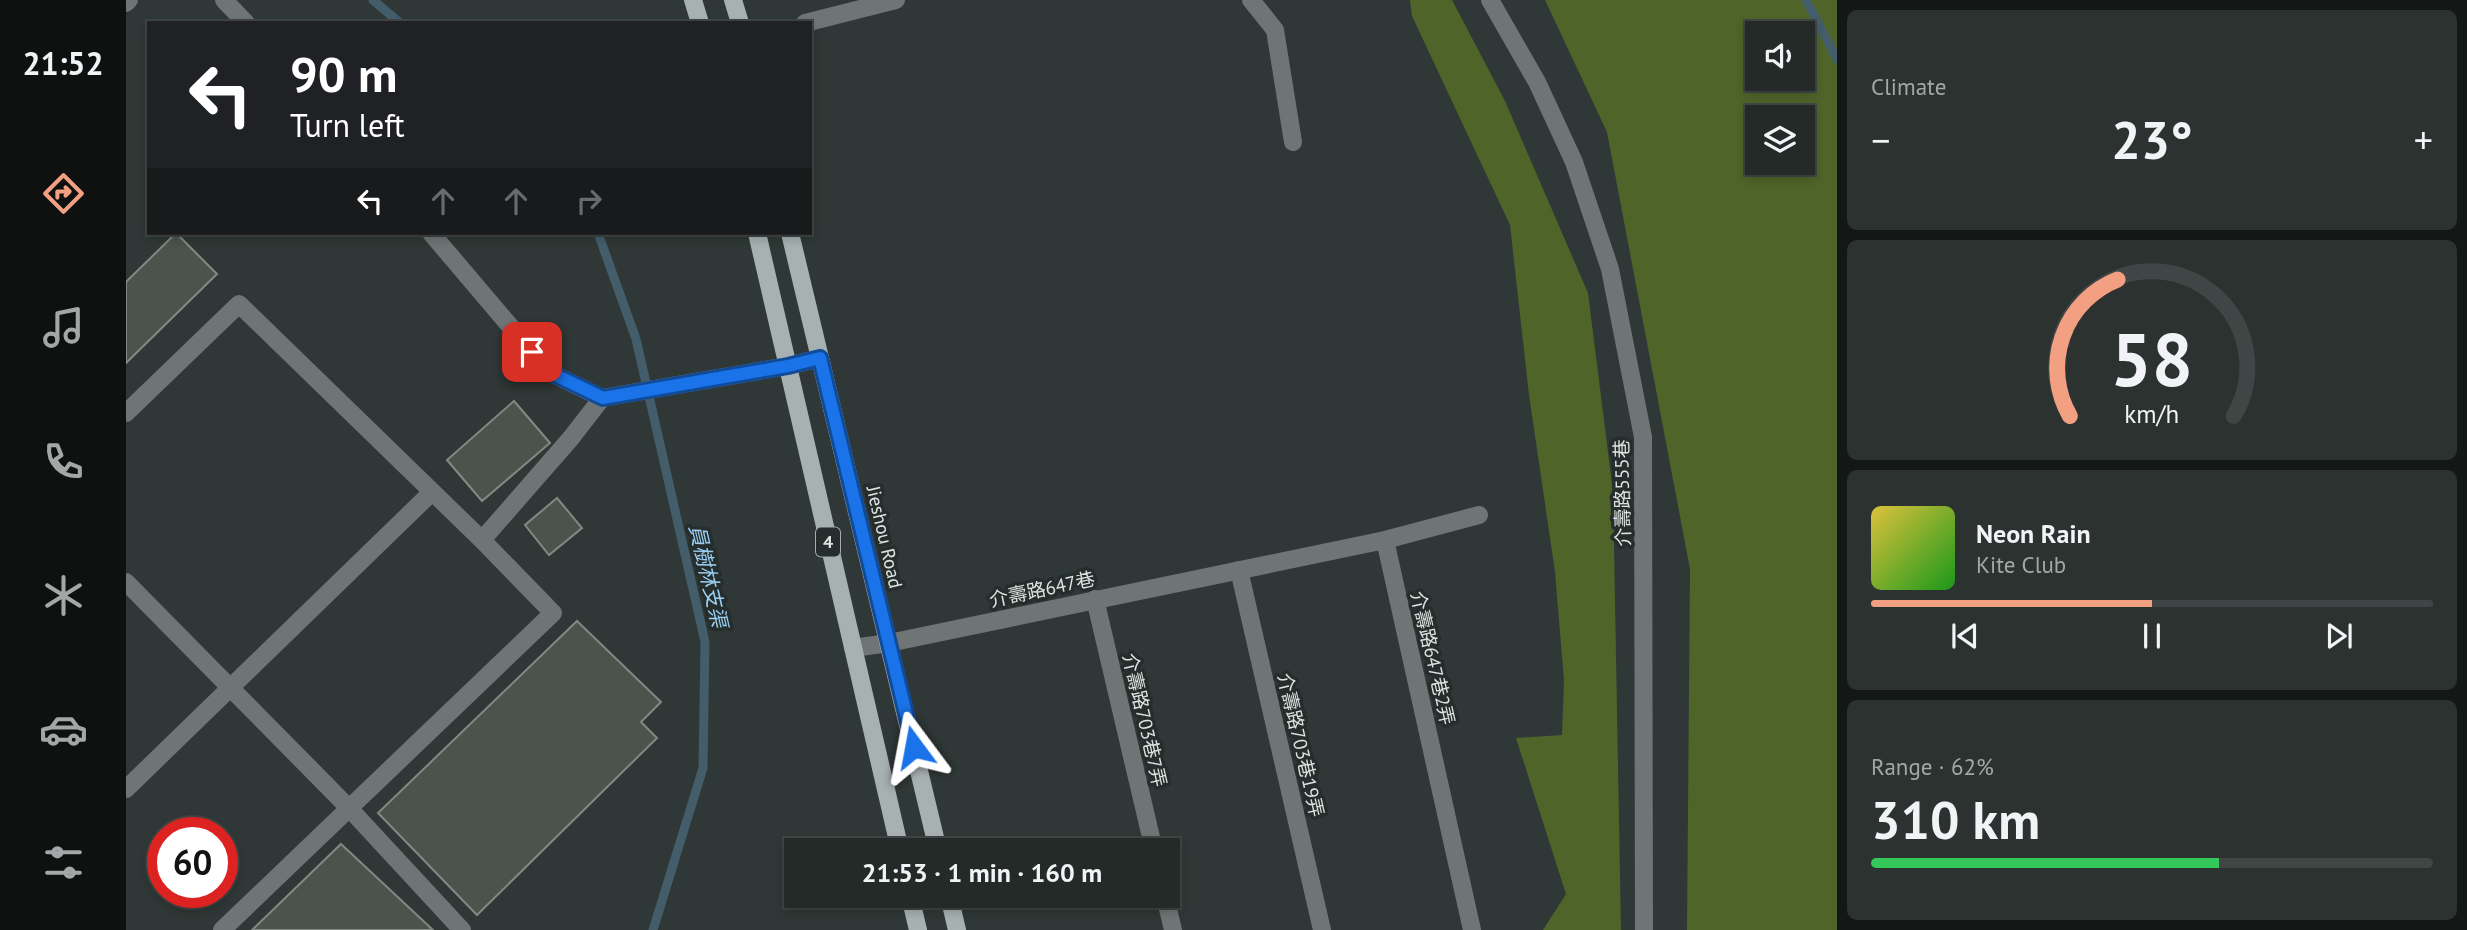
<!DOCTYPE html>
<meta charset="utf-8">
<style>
body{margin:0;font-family:"PT Sans","Noto Sans TC",sans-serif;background:#2b3230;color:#f1f3f6;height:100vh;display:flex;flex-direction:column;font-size:26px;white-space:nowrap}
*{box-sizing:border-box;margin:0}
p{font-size:23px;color:#a3a7a8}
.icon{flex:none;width:38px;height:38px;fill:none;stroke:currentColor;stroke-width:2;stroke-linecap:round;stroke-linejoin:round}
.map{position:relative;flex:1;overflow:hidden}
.sheet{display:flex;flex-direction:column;gap:10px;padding:10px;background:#131716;width:630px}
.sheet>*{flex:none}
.banner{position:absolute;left:21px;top:21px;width:665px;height:214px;border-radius:0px;box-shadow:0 4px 10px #0003,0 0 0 2px #404645;background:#202124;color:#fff;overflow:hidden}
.fabs{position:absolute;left:1619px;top:21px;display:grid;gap:14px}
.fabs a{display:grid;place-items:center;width:70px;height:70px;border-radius:0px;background:#232a28;box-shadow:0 4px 10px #0003,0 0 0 2px #404645;font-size:35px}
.speed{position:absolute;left:21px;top:817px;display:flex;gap:14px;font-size:35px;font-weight:700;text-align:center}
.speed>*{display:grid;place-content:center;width:91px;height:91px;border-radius:50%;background:#232a28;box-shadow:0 4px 10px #0003,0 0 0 2px #404645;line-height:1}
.speed .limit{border:10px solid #d22;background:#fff;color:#111}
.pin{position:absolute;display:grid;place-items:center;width:60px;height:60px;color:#fff;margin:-30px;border-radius:14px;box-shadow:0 4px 10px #0006}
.me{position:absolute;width:77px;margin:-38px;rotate:347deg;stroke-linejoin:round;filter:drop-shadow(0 0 5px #0008)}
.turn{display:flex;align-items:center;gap:24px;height:147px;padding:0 28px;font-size:32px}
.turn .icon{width:91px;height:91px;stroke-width:2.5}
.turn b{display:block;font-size:49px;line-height:60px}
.lanes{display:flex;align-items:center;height:66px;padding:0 28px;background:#0003;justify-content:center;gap:35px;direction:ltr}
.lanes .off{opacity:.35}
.big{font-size:52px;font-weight:700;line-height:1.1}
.sheet .widget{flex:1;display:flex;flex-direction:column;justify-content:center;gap:10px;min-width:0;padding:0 24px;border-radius:10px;background:#2b3230}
.sheet .dial{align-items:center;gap:0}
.dial svg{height:182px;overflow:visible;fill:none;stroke:#404645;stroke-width:7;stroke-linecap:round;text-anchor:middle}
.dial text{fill:#f1f3f6;stroke:none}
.song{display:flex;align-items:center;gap:21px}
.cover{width:84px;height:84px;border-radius:10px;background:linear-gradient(135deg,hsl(50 70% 55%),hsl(120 70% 35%))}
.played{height:7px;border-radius:4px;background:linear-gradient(90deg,#f3a082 50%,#404645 50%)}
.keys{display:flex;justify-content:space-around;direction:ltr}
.heat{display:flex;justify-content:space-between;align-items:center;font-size:38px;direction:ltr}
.charge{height:10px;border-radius:5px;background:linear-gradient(90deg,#34c759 62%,#404645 0)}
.trip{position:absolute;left:658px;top:838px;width:396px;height:70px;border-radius:0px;background:#232a28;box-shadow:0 4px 10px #0003,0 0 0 2px #404645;font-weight:700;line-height:70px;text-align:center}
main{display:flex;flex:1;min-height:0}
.tabs{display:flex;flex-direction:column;width:126px;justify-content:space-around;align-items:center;background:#0e1110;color:#a3a7a8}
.tabs .icon{width:49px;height:49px}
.tabs .current{color:#f3a082}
.tabs b{font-size:32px;color:#f1f3f6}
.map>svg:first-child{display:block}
</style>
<main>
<nav class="tabs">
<b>21:52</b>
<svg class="icon current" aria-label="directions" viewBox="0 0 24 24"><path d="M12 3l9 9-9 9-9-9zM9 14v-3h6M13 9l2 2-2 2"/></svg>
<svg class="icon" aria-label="music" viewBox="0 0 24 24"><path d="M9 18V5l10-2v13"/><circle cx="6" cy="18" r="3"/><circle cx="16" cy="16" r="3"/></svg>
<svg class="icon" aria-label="phone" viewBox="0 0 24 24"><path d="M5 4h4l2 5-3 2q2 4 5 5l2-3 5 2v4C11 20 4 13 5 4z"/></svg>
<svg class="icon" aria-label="climate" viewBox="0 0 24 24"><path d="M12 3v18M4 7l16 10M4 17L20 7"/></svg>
<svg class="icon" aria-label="car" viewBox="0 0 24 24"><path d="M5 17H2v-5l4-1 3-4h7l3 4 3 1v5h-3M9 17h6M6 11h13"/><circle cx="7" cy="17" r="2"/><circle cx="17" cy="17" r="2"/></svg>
<svg class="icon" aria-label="filters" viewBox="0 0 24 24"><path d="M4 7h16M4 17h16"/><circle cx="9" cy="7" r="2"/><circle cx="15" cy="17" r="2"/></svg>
</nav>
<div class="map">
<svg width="1711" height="930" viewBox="0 0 1711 930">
<rect width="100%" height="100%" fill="#2f3836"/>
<g fill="#4f6429" fill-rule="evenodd">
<polygon points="1284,0 1326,0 1379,101 1462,293 1487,492 1495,930 1417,930 1440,894 1390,738 1436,735 1438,681 1429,572 1403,395 1384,225 1286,16"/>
<path d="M1419,0H1711V930H1561L1564,569L1481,132ZM1631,33H1676V79H1631ZM1631,117H1676V163H1631Z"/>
</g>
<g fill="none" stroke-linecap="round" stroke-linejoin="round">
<g stroke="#435d6b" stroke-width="9">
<polyline points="247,0 274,23"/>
<polyline points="1680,0 1711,59"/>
<polyline points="472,233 510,339 579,642 577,768 527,930"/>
</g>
</g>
<g fill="#4c534d" stroke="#828984" stroke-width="2">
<polygon points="50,233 91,274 0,363 0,282"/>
<polygon points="388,401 424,443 356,501 321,460"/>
<polygon points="431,498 456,528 423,555 399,525"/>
<polygon points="451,621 535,702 515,722 531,738 351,915 252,813"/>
<polygon points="215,844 307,930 126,930"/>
</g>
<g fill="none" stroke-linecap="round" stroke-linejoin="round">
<g stroke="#6f7475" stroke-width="18">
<polyline points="98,0 120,23"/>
<polyline points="1125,0 1149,30 1167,142"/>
<polyline points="1364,0 1411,82 1448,162 1484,269 1517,437 1518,930"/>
<polyline points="0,3 3,0"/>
<polyline points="679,23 770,0"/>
<polyline points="305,233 423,372 476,398 662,366 694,358"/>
<polyline points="0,413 113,304 356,540 445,438 476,398"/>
<polyline points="1259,540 1353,515"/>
<polyline points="1113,570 1196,930"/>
<polyline points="0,582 223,808 336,930"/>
<polyline points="969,599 1028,850"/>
<polyline points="727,648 763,643 1259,540 1346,930"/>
<polyline points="0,789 306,492"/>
<polyline points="1039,896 1047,930"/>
<polyline points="96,930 427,613 356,540"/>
</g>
<g stroke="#a8b1b2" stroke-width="18">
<polyline points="567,0 574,23"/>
<polyline points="607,0 614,23"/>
<polyline points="631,233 774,850"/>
<polyline points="664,233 812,850"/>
<polyline points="784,896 792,930"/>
<polyline points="823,896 831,930"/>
</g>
</g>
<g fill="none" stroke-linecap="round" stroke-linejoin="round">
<defs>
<polyline id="route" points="406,352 423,372 477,398 662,366 694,358 788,747"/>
</defs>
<use href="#route" stroke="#114b97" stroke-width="18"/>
<use href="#route" stroke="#1a73e8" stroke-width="12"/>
</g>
<g text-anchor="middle" stroke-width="7" stroke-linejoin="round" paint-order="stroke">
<rect fill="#252e2c" stroke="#a6adab" stroke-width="2" x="690" y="527.5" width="24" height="29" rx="5"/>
<g font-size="18" font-weight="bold" fill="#dee3e2">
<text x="702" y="548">4</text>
</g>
<g font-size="19" fill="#dee3e2" stroke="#252e2c">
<text transform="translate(1496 493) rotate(-91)" y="7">介壽路555巷</text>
<text transform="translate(759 537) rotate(77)" y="7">Jieshou Road</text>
<text transform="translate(916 589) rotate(-12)" y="7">介壽路647巷</text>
<text transform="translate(1307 658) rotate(77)" y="7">介壽路647巷2弄</text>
<text transform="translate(1019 720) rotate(77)" y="7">介壽路703巷7弄</text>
<text transform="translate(1175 745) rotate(77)" y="7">介壽路703巷19弄</text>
</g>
<g font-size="21" font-style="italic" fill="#9bd0f4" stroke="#252e2c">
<text transform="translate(582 576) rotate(77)" y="7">員樹林支渠</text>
</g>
</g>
</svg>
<div class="fabs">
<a><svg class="icon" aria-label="sound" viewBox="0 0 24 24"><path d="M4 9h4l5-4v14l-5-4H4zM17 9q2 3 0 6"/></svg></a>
<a><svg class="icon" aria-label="layers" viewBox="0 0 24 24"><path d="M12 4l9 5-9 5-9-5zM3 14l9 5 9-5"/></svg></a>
</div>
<div class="speed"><div class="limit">60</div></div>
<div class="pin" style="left:406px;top:352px;background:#d93025"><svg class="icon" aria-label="arrive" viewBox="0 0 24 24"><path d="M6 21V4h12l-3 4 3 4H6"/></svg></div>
<svg class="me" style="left:788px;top:747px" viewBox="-20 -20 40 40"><path d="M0-17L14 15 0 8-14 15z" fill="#1a73e8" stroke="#fff" stroke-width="4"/></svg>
<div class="trip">21:53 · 1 min · 160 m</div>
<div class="banner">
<div class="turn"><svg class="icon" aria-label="left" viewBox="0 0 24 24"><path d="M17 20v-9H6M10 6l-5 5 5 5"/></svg><div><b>90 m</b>Turn left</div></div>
<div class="lanes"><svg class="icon" aria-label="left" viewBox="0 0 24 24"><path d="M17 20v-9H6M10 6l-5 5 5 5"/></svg><svg class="icon off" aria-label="ahead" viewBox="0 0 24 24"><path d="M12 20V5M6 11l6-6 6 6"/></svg><svg class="icon off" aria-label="ahead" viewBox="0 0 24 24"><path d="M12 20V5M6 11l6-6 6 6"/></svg><svg class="icon off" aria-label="right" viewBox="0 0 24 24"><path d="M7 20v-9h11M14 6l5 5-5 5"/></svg></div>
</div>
</div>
<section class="sheet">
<div class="widget"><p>Climate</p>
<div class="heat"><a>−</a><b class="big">23°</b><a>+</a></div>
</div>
<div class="widget dial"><svg viewBox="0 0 100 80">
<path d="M14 69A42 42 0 1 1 86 69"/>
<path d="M14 69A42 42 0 0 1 35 9" stroke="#f3a082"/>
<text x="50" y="56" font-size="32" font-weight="700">58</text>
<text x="50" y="72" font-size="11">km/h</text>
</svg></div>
<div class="widget">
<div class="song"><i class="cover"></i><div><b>Neon Rain</b><p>Kite Club</p></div></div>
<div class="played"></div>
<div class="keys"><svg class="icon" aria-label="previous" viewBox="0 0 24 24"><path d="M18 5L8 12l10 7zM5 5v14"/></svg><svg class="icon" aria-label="pause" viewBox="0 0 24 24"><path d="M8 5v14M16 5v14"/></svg><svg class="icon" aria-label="next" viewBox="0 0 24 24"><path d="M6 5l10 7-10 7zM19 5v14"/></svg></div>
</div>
<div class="widget"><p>Range · 62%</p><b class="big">310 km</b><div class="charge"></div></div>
</section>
</main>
